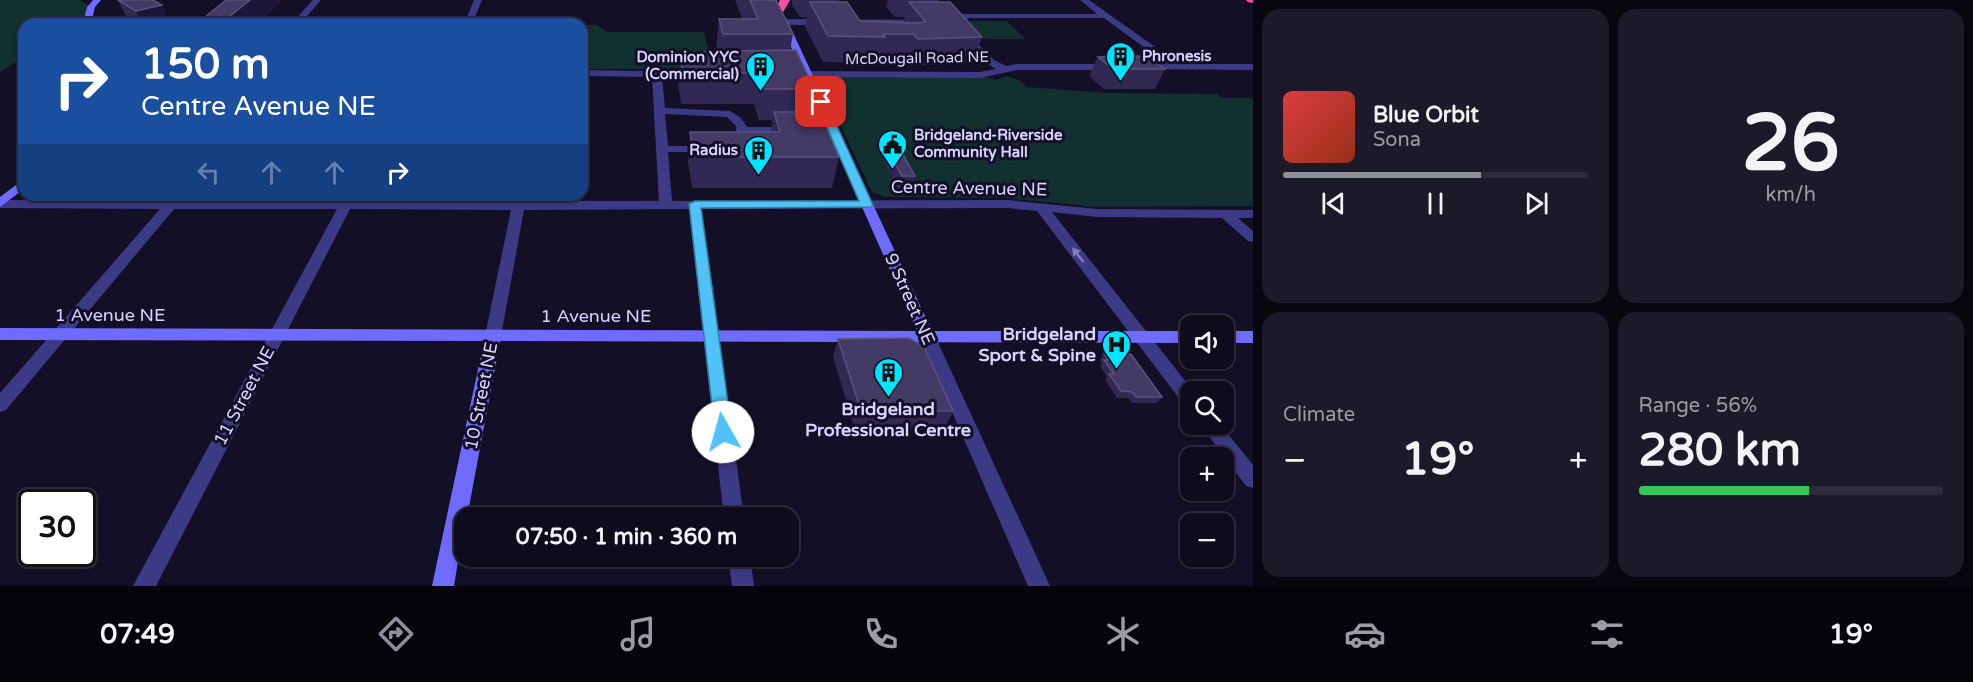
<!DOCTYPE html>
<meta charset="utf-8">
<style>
body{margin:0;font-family:"Varela Round",sans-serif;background:#1c1929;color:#f1f3f6;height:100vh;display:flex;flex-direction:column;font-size:22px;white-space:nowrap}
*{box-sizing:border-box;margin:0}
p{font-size:20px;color:#9b9ba3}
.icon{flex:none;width:33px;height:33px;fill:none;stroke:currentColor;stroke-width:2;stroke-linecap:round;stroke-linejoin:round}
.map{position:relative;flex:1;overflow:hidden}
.side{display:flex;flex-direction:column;gap:9px;padding:9px;background:#08060f;width:720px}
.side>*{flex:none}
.top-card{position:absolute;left:18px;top:18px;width:570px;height:183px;border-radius:18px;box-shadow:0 3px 9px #0003,0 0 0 2px #2e2b3b;background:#1a4fa0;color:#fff;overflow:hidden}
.buttons{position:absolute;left:1180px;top:315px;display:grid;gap:12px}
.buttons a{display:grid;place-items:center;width:54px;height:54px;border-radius:12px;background:#0e0b1c;box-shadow:0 3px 9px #0003,0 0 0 2px #2e2b3b;font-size:30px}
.speed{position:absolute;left:18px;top:489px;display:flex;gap:12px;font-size:30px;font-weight:700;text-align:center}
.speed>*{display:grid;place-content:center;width:78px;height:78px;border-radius:50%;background:#0e0b1c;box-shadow:0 3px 9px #0003,0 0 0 2px #2e2b3b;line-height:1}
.speed .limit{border:3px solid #111;border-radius:9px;background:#fff;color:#111}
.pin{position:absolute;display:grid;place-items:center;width:51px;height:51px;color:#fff;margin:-26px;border-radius:12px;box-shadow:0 3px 9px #0006}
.me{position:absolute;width:66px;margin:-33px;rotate:353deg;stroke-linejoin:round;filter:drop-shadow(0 0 4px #0008)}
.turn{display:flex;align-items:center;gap:21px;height:126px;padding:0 24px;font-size:27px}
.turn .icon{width:78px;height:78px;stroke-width:2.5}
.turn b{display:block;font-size:42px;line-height:51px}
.lanes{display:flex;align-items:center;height:57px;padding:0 24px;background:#0003;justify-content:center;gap:30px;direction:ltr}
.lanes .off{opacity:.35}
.big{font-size:45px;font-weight:800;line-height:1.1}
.side .tile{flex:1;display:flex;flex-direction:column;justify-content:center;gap:9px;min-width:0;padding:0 21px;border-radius:18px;background:#1c1929}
.side .dial{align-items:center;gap:0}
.dial b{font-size:78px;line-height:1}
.song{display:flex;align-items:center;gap:18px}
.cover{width:72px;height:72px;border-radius:9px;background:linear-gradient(135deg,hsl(0 70% 55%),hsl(10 70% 35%))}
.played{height:6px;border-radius:3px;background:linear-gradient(90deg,#8c9099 65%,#2e2b3b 65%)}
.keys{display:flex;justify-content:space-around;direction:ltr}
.heat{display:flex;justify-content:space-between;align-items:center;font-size:33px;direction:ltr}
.charge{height:9px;border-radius:4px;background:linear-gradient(90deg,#34c759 56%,#2e2b3b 0)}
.side .tiles{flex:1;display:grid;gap:9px;grid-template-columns:repeat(2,1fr)}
.trip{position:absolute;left:454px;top:507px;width:345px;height:60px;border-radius:18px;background:#0e0b1c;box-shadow:0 3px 9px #0003,0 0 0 2px #2e2b3b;font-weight:800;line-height:60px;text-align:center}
.dock{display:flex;height:96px;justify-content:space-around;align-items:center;background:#06040b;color:#9b9ba3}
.dock .icon{width:42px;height:42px}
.dock .current{color:#8c9099}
.dock b{font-size:27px;color:#f1f3f6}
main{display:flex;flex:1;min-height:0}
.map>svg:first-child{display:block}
</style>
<main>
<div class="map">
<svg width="1253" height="586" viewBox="0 0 1253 586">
<rect width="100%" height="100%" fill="#130f26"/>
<g fill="#12302f">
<polygon points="0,0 80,0 91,7 89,15 76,24 24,24 24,57 0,72"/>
<polygon points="968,21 1006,21 1026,39 985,39"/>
<polygon points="582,25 597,25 607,32 704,32 713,69 582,69"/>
<polygon points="1006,76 1021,81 1027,87 1107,93 1217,94 1222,98 1250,98 1253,99 1253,206 1095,207 1007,198 885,197 872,192 819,80 831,77 985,77 996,80"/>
</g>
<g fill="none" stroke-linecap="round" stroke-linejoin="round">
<g fill="#3d3a85" fill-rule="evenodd">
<polygon points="313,0 321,0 300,24 291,24"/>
<polygon points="474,0 482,0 472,24 464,24"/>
<polygon points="1080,0 1089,0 1179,64 1253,64 1253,70 1139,69 1139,65 1142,64 1167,64 1104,18 969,18 954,26 943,24 784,25 780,22 784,19 953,20 956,18 952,16 956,14 1097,14"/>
<polygon points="964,30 994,60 1006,66 1017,64 1112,64 1117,67 1112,70 1017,70 980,78 792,77 787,74 792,71 980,72 996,69 988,64 961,35 961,31"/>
<polygon points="582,70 702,72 702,76 699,77 662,77 665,108 730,111 741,118 747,127 789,127 795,130 789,133 749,133 749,143 737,150 731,147 737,142 736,126 727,117 665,114 668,146 708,146 714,149 708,152 668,152 672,201 1007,200 1097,209 1253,210 1253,218 1238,218 1253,231 1253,242 1248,241 1222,218 1097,217 1052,212 1194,392 1191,392 1191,408 1185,406 1037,211 1007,208 702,209 744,518 724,518 689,209 524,210 501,336 499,340 487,340 485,336 511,210 350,209 156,586 133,586 337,209 174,209 6,410 0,412 0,393 160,209 0,208 0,200 659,201 652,77 582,76"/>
<polygon points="927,330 933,332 935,336 1050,586 1028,586 919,336 921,332"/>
<polygon points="1200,424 1220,424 1253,465 1253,488 1246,486"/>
<polygon points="728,556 750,556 754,586 732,586"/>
</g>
<g fill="#6f6bff" fill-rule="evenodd">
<polygon points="93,0 101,0 95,7 93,15 98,24 90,24 85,15 87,7"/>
<polygon points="784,19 788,22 932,331 1191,331 1191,343 500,341 467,518 465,518 454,586 432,586 484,341 0,340 0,328 917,331 780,22"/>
<polygon points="24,179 24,189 0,207 0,197"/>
<rect x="1224" y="331" width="29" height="12"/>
</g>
<g fill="#ff4fa3" fill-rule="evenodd">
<polygon points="780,0 790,0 782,14 779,15 774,12"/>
<polygon points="1246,0 1253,0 1253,3 1248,2"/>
</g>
</g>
<g fill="#312854">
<polygon points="118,0 170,24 130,24"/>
<polygon points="735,0 776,0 793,34 790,50 814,89 809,112 839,157 832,188 692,188 688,162 690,132 771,132 772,120 759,120 754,104 681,104 678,81 679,52 716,51 719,19 742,19"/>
<polygon points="792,0 839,0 839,2 860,21 903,22 905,17 895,17 886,7 888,0 939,0 938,2 982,37 973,63 910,66 906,61 879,61 879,63 823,62 805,27 807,17 800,17 792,5"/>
<polygon points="1098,57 1165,69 1155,89 1104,89 1089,76"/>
<polygon points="881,138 915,176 911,188 898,188 878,149"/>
<polygon points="838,339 953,411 944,430 855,430 833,357"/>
<polygon points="1104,354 1162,397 1157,403 1132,403 1128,398 1117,398 1105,380 1107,377 1100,366 1102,363 1100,360"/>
</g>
<g fill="#1d163a">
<polygon points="250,0 280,0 281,2 258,24 220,24"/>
<polygon points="162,5 170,24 142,24 136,11"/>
</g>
<g fill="#433a66" stroke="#5a527e" stroke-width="1.5">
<polygon points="118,0 153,0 162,5 136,11 119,1"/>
<polygon points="226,0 250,0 220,24 190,24 192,22 199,22"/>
<polygon points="750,0 776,0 793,34 723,34 719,19 758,19"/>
<polygon points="810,2 847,2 860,21 913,23 926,22 909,2 950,2 982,37 918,39 913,34 883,34 885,37 828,36"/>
<polygon points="796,50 814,89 764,89 759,73 683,73 679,52"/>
<polygon points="1147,56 1165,69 1113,69 1098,57"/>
<polygon points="774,112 820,112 839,157 694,157 690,132 780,132"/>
<polygon points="881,138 894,138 915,176 902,176"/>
<polygon points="909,338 924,347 953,411 861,411 838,339"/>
<polygon points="1104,354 1131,354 1162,397 1136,397 1132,392 1121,391 1109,374 1114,374 1104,360 1108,360"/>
</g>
<defs><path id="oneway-solid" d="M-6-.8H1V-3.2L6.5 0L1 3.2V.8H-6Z" transform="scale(1.5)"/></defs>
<use fill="#837fbc" href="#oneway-solid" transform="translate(1078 255) rotate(-128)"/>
<polygon fill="#4fc3f7" stroke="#337fa1" stroke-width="1.5" points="817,100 826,102 873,205 871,207 701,208 732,432 729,437 723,439 718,437 715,432 689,204 695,201 859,201 816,102"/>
<defs>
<symbol id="building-pin" viewBox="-11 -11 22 30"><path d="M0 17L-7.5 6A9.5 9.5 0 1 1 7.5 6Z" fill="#00e5ff" stroke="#130f26"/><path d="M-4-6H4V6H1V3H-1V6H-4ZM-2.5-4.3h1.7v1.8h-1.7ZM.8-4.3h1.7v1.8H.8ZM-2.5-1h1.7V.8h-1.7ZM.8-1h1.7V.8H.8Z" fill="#111"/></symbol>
<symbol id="civic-pin" viewBox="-11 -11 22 30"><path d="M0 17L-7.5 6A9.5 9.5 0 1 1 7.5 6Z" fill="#00e5ff" stroke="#130f26"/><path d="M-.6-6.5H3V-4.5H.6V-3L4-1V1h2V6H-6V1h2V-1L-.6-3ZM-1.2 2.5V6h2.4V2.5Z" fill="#111"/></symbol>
<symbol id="hospital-pin" viewBox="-11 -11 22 30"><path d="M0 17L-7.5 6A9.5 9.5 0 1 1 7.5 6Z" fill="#00e5ff" stroke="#130f26"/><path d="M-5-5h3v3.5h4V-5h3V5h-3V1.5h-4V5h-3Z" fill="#111"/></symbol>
</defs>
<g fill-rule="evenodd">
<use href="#building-pin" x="1104" y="40" width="33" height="45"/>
<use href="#building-pin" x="744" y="50" width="33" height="45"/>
<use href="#civic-pin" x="876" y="128" width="33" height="45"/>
<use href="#building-pin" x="742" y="134" width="33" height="45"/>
<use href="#hospital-pin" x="1100" y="328" width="33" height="45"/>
<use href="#building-pin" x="872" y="356" width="33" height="45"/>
</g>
<g text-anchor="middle" stroke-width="6" stroke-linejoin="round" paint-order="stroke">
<g font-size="15" font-weight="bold" fill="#d9d4ff" stroke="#130f26" text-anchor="start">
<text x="1142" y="61">Phronesis</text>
<text x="739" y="62" text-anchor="end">Dominion YYC<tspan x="739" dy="17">(Commercial)</tspan></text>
<text x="914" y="140">Bridgeland-Riverside<tspan x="914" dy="17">Community Hall</tspan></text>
<text x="738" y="155" text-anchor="end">Radius</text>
</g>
<g font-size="15" fill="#d9d4ff" stroke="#130f26">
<text transform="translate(917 58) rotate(-1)" y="5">McDougall Road NE</text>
</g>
<g font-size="18" fill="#d9d4ff" stroke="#130f26">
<text transform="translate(969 188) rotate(1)" y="6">Centre Avenue NE</text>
<text transform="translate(910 299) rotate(66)" y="6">9 Street NE</text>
<text x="110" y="321">1 Avenue NE</text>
<text x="596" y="322">1 Avenue NE</text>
<text transform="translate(244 396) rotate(-62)" y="6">11 Street NE</text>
<text transform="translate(481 396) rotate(-79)" y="6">10 Street NE</text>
</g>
<g font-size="18" font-weight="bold" fill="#d9d4ff" stroke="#130f26" text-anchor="end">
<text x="1096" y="340">Bridgeland<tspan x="1096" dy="21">Sport &amp; Spine</tspan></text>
<text x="888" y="415" text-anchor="middle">Bridgeland<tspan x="888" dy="21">Professional Centre</tspan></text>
</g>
</g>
</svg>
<div class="buttons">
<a><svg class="icon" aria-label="sound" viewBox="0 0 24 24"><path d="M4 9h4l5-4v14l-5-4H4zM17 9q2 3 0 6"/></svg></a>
<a><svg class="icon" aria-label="search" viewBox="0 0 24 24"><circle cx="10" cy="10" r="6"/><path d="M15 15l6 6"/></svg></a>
<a>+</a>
<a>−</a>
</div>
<div class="speed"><div class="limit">30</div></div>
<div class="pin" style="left:821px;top:102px;background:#d93025"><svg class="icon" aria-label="arrive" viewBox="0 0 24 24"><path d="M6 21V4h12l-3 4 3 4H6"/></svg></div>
<svg class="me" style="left:723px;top:432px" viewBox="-20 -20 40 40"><circle r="19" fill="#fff"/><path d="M0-13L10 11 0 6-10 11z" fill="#4fc3f7"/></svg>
<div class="trip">07:50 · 1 min · 360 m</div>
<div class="top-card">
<div class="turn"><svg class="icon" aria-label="right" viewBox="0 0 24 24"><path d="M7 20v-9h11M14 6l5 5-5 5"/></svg><div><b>150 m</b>Centre Avenue NE</div></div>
<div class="lanes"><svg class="icon off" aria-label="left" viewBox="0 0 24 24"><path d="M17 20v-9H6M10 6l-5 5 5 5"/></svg><svg class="icon off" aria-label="ahead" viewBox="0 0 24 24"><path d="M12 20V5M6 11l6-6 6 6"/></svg><svg class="icon off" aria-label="ahead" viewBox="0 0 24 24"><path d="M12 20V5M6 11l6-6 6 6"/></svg><svg class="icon" aria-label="right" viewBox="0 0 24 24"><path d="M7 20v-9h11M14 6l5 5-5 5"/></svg></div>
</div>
</div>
<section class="side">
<div class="tiles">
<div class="tile">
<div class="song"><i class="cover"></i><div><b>Blue Orbit</b><p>Sona</p></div></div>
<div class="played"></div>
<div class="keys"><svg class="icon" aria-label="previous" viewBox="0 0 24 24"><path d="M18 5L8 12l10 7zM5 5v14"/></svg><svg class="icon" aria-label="pause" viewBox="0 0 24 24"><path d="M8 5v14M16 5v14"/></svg><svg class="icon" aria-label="next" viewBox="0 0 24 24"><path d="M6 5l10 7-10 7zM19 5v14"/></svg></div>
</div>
<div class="tile dial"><b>26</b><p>km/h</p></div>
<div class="tile"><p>Climate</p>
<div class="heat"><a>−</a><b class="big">19°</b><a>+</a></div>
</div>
<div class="tile"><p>Range · 56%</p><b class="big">280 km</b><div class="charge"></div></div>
</div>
</section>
</main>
<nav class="dock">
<b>07:49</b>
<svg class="icon current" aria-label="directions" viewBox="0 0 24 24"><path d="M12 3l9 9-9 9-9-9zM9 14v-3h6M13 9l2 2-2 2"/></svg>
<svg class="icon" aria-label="music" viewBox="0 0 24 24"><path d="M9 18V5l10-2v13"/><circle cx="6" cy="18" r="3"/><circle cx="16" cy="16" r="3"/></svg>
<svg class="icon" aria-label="phone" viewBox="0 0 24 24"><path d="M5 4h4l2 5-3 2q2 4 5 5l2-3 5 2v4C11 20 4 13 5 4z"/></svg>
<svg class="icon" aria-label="climate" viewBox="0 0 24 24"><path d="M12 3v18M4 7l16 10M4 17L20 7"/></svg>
<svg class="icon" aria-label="car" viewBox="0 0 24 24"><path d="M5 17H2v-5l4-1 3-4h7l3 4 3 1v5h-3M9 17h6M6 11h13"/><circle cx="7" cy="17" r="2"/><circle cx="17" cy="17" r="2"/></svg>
<svg class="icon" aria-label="filters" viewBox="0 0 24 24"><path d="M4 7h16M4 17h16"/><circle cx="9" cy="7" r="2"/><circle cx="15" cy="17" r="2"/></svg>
<b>19°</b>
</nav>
